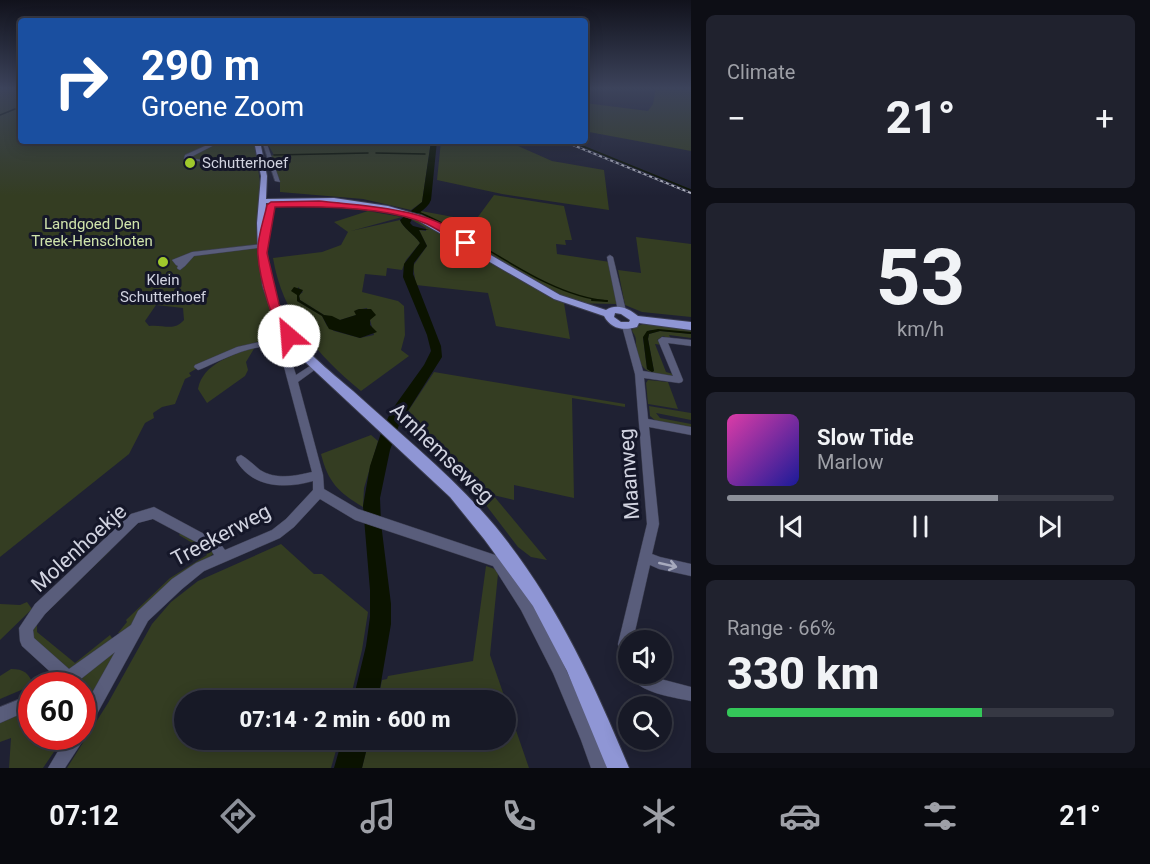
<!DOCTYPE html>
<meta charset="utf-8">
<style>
body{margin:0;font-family:Roboto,sans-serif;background:#20222e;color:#f1f3f6;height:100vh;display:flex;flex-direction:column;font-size:22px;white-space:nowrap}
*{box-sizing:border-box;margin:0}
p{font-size:20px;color:#9ea0a7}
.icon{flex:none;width:33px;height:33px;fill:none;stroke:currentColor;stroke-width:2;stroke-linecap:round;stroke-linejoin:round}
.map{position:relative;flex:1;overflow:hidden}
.details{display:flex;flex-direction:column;gap:15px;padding:15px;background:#0d0e15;width:459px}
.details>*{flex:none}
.hud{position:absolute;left:18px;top:18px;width:570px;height:126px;border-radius:6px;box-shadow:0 3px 15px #0003,0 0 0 2px #363843;background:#1a4fa0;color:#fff;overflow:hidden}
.tools{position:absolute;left:618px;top:630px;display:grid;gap:12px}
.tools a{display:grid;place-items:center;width:54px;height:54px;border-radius:50%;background:#171926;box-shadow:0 3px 15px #0003,0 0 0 2px #363843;font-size:30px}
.speed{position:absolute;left:18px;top:672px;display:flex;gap:12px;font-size:30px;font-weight:700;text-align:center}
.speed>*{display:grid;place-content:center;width:78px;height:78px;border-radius:50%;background:#171926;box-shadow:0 3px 15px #0003,0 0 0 2px #363843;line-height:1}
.speed .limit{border:9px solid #d22;background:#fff;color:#111}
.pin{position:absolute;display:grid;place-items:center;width:51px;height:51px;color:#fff;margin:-26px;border-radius:12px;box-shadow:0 3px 9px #0006}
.me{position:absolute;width:66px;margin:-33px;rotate:333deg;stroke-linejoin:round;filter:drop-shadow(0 0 4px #0008)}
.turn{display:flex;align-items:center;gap:21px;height:126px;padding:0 24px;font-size:27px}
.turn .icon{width:78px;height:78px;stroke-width:2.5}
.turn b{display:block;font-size:42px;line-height:51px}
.big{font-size:45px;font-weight:800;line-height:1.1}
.details .widget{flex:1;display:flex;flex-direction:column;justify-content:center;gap:9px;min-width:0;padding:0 21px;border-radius:9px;background:#20222e}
.details .dial{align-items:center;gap:0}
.dial b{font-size:78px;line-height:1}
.song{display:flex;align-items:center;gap:18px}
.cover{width:72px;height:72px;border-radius:9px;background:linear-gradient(135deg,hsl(320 70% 55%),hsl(240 70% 35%))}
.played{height:6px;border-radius:3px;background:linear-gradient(90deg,#8c9099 70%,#363843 70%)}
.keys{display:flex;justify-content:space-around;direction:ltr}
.heat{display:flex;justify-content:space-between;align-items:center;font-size:33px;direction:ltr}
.charge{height:9px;border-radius:4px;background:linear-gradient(90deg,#34c759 66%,#363843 0)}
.trip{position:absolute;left:174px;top:690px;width:342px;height:60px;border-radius:30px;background:#171926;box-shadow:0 3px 15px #0003,0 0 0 2px #363843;font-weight:800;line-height:60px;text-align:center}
.tabs{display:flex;height:96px;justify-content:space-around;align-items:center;background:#090a0f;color:#9ea0a7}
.tabs .icon{width:42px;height:42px}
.tabs .active{color:#8c9099}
.tabs b{font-size:27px;color:#f1f3f6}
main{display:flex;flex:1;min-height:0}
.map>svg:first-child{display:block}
</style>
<main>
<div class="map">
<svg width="691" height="768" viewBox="0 0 691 768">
<rect width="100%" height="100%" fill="#1f2133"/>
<g fill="#343d22" fill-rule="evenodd">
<path d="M0,88H21V141H254L261,189L258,260H260C261,291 282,333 301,357L295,361L286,343C259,332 212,360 189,373L191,376L185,379L175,404L162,407L153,413L154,418L145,423L129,454L0,557ZM156,305L183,308L184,320C174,332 163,324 149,326L145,321Z"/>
<polygon points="656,88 691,88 691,151 589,132 585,135 585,103 648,111 653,104"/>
<polygon points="266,141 431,141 422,202 411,210 363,199 280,192 280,179 275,180 269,156 274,155"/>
<polygon points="441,141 507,141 552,161 604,170 609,210 502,194 437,180"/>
<polygon points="494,195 564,206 572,240 565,240 566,245 556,244 557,254 610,262 617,304 564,303 570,339 496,326 488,293 416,285 413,266 427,246 419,230 426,231 426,228 412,220 421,211 475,221"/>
<path d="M368,211L402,217L351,231L400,220C403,228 414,234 420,243L406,260L402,270L387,268L386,276L365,274L362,292L398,301L404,306L405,335L401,350L409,356L361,391C318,356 282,314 273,258L322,252L341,245L348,232L334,222ZM298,287L303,292L299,295L300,300L324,315L340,320L356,315V310L367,308L374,335L360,338L334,331L327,326L322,316L297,301Z"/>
<polygon points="636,237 691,244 691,317 642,312 625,305 618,270 641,273"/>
<path d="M643,324L691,328V332L650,330L643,338L647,369L652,372L654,371L648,339L649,334L660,331L691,334V338L669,335L671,339L663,336L657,340L661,342L662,345L655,344L666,372L673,374L671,376C646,373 640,372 636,344C636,338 636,337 632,331L633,328Z"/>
<path d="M255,347L246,362L248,370L245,376L207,403L198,389C203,363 233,355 255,347Z"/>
<polygon points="434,372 625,404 625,407 572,398 574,498 514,485 514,500 493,495 547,560 531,557 518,547 479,496 399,425"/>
<polygon points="648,380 668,382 678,409 648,404 646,383"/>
<polygon points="649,406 691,413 691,420 656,413 660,418 691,424 691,428 656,421 650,416"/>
<path d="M371,435L378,441L364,488L363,507C338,492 328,482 321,454Z"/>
<polygon points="182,531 213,551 213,554 122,633 118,633 127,622 126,620 170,578 207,555 204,550 179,535"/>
<polygon points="281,544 314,574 322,574 368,612 362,650 350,700 184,700 184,740 339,740 331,768 67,768 108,703 152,624 171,602 198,581"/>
<path d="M108,548H111L110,551L43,616L37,624V632L75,663L110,635L112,638V642C100,652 85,669 69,670L33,640C28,631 32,624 37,616Z"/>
<polygon points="486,566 495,569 498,574 490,655 529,768 362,768 369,740 506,740 506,700 378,700 382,680 387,679 388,676 473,661"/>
<polygon points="27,602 32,609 0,640 0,604 20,605"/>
<polygon points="119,648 83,708 82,686 63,686"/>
<path d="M11,669C24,669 29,673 33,685L0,699V676Z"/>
<polygon points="31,701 32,736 64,737 43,768 9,768 11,738 0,742 0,715"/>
</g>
<g fill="#0b1300">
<path d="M431,141H437L431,200C427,211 414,213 410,223L413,226L429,230H419L427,246L414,263L413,274L441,346L442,357L399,425L390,450L380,498L381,523L391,604V624L378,700H353L366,646L370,617V590L363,506L370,466L380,436L391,411L424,365L431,351L427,335L403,277L404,264L420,243C414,234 403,228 400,220L422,202Z"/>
<polygon points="294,287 303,290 299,296 300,300 324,315 332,316 340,320 356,315 354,311 359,309 371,309 376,315 370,320 370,325 377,332 360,338 329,329 322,316 297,301 297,295 291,291"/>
<polygon points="658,329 691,332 691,334 660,331 649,334 648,339 654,371 652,372 647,369 643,337 647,331"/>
<polygon points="342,740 369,740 362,768 334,768"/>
</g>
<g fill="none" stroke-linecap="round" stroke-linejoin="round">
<g stroke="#0b1300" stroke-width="1.5">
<polyline points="0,115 15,109"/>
<polyline points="570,141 691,190"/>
<polyline points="330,142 357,141"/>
<polyline points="272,144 323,142"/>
<polyline points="376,153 425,154"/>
<polyline points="274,155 368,153"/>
<path d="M418,212C480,237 541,295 607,301"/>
</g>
<polyline stroke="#0b1300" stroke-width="2" points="592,300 607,301"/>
<defs>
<g id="minor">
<polygon points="216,141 222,141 189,158 265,169 263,170 184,159 185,155"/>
<polygon points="262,141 266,141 280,182 275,181"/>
<polygon points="263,244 266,246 265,247 194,256 185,266 180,270 178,269 177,268 178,266 176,265 172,260 192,252"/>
<polygon points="610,255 613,257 626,311 622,313 618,311 607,257"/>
<polygon points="626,323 630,326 643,371 673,376 658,340 662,337 691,340 691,346 668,343 683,380 682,382 679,383 644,378 648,419 691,427 691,435 649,427 659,524 652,554 660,557 691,564 691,576 659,569 650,565 633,640 628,640 628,666 623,664 618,644 647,524 635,374 622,326"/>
<path d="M264,341H275L286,344L296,375L313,364L316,363L320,366L298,382L323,475L324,489L358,509L501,557L531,600L563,663L595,733L607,768H591L581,740L553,673L521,610L493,566L355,520L320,499L294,527L280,538L204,571L182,589L148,621L87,732L83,734L82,742L65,768H48L67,736H82V711L115,652L72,686H52L54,681L57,678L22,646L20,641L19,628L35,604L131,514L154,507L219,542L225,550L272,530L286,519L313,490V481C285,489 252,488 236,460L237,457L241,455C248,459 254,465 260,470C276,480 295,476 312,472L279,348C256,341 222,360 201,369L198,370L194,367L195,365L237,347ZM153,519L211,550L214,555L196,563L172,579L138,611L131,625L69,669L34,638L33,630L45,614L138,523Z"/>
<path d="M630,674H648L653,677L691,687V701C673,697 637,693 630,674Z"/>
<polygon points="32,694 32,709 0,723 0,707"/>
</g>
<path id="major" d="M254,141H260L267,176L266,199L334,198L388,206L423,216L560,295L606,310C616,303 629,308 638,316L691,322V330L639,323L637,327C623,331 611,329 604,316L554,299L417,220L387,210L334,202L266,203C264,242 268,283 284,319C295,344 332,373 353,391C401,435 453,476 495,526C555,599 593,681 629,768H607L567,671L533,606L484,539L450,497L303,360L275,322L263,287L258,253L257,223L261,176ZM615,313L621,314L630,320L629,322H621L614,317Z"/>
</defs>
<use href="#minor" stroke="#3b3d4f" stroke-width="1"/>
<use href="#major" stroke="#3b3d4f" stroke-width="2"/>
<use href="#minor" fill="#595d7b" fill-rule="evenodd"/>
<use href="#major" fill="#8f96d5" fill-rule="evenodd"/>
<defs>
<polyline id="rail" points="563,141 691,193"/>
</defs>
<use href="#rail" stroke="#b1b3c1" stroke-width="2"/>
<use href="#rail" stroke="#151729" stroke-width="1.5" stroke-dasharray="3" stroke-linecap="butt"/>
</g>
<defs><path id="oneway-shaft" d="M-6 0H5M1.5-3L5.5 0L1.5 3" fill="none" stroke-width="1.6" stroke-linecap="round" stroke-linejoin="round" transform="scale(1.5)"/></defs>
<use stroke="#a7aabd" href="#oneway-shaft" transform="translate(668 565) rotate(13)"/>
<linearGradient id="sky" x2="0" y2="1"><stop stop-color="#11121c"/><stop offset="0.45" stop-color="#3c435b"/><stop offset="1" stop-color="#3c435b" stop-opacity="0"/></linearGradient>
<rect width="691" height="196" fill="url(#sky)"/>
<path fill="#e11d48" stroke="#92132f" stroke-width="1.5" d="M319,201C367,206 434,208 471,243L463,245C451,238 439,230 427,224C387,206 318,206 275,207L267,253L279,304L295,336L289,340C273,335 259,272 258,255C256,240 264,220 267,205L271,202Z"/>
<g fill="#a0c92c" stroke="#151729" stroke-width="2">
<circle cx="190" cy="163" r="6"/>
<circle cx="163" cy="262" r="6"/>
</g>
<g text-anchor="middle" stroke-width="6" stroke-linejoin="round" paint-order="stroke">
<g font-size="15" fill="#d1d3e0" stroke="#151729" text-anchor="start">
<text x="202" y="168">Schutterhoef</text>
<text x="163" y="285" text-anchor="middle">Klein<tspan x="163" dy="17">Schutterhoef</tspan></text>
</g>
<g font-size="15" fill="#d0e4ab" stroke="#151729">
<text x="92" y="229">Landgoed Den<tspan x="92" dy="17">Treek-Henschoten</tspan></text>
</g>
<g font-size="21" fill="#d1d3e0" stroke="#151729">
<text transform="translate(442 453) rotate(44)" y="7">Arnhemseweg</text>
<text transform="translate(629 474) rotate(-94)" y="7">Maanweg</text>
<text transform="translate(221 535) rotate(-28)" y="7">Treekerweg</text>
<text transform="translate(79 548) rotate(-42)" y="7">Molenhoekje</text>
</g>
</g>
</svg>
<div class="tools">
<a><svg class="icon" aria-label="sound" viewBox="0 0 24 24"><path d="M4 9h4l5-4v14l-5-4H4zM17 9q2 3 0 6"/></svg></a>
<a><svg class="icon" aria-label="search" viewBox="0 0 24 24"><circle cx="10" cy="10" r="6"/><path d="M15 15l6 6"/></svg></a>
</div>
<div class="speed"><div class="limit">60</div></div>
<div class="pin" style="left:466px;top:243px;background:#d93025"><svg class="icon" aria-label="arrive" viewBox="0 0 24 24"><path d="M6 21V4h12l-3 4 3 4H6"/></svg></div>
<svg class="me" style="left:289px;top:336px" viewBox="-20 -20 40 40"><circle r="19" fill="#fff"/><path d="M0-13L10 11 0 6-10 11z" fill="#e11d48"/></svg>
<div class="trip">07:14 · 2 min · 600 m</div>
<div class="hud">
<div class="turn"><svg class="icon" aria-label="right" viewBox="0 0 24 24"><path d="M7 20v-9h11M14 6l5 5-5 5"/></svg><div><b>290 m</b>Groene Zoom</div></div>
</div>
</div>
<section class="details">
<div class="widget"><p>Climate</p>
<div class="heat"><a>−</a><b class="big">21°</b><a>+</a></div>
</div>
<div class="widget dial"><b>53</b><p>km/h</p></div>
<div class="widget">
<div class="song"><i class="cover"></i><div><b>Slow Tide</b><p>Marlow</p></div></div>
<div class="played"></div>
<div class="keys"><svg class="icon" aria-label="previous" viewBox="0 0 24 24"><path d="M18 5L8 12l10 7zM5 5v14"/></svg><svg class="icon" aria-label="pause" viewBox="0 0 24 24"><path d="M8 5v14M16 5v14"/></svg><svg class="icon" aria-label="next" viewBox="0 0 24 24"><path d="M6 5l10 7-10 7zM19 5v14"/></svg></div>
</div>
<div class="widget"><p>Range · 66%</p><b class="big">330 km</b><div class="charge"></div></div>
</section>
</main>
<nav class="tabs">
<b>07:12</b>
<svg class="icon active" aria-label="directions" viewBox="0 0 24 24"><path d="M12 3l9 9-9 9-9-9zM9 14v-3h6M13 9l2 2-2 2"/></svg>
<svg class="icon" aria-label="music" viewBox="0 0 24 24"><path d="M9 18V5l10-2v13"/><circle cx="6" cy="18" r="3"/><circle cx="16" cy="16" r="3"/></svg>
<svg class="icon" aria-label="phone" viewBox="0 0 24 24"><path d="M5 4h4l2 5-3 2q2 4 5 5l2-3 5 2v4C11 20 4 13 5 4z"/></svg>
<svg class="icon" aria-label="climate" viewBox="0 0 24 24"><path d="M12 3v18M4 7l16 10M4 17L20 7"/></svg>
<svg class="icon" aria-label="car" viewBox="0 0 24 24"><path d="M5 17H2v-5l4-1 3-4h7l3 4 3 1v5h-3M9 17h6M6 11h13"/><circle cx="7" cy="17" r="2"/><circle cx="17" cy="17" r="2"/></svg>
<svg class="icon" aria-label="filters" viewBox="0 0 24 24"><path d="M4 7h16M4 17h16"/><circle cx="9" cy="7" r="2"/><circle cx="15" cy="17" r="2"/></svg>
<b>21°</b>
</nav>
